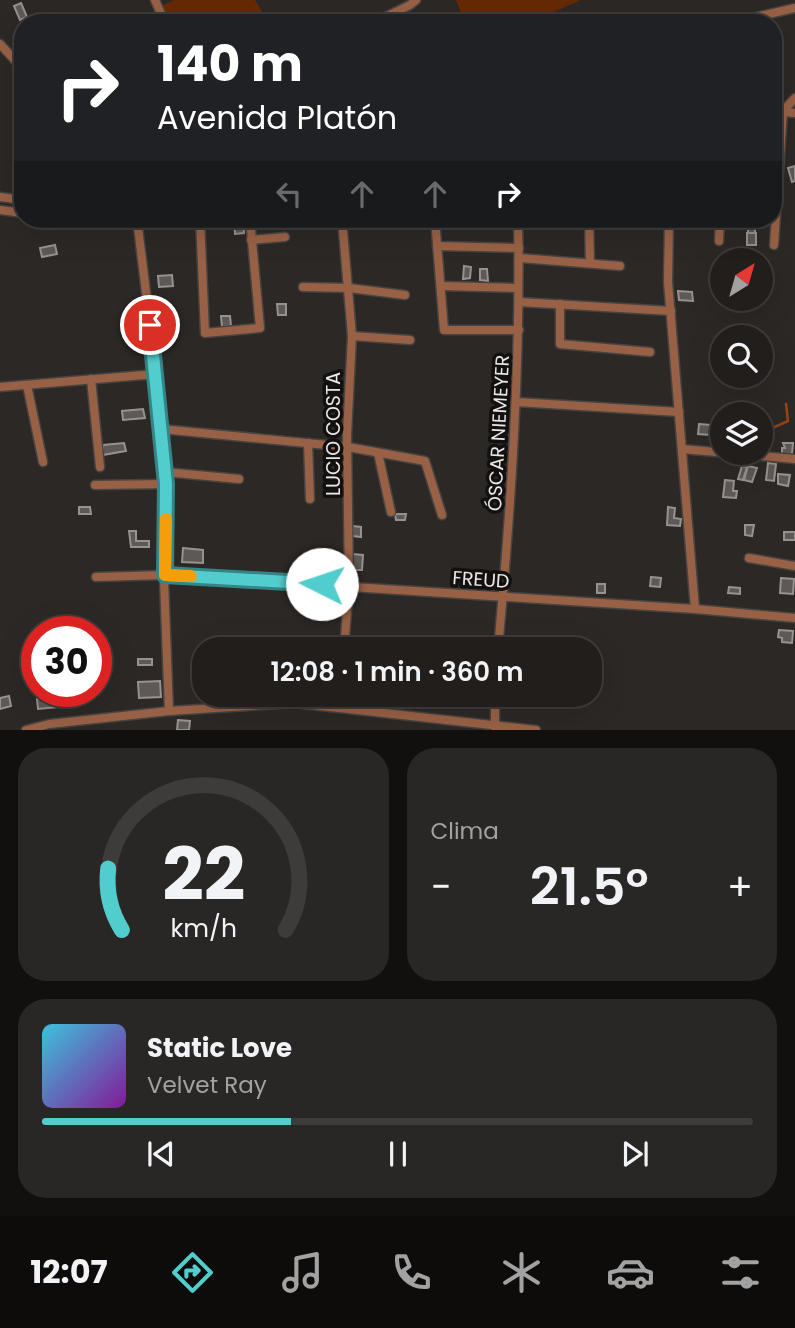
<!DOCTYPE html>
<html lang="es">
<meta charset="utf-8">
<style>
body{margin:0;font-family:Poppins,sans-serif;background:#292725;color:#f1f3f6;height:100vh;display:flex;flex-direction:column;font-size:26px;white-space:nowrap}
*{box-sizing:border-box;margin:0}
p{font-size:23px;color:#a2a2a3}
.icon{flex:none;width:38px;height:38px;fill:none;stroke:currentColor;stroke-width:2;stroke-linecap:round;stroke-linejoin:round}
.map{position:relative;height:730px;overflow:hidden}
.drawer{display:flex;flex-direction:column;gap:18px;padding:18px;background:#12100f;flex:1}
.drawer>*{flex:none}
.banner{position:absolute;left:14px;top:14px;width:768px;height:214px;border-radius:28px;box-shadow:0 7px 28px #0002,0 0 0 2px #3e3c3b;background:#202124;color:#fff;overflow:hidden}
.needle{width:46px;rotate:37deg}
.fabs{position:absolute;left:710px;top:248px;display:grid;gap:14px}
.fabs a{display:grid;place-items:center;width:63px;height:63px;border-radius:50%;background:#211e1c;box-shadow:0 7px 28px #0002,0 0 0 2px #3e3c3b;font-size:35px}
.speed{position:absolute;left:21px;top:616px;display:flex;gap:14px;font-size:35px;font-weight:700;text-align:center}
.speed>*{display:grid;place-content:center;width:91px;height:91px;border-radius:50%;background:#211e1c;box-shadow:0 7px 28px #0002,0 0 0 2px #3e3c3b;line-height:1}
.speed .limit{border:10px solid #d22;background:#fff;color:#111}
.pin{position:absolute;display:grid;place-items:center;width:60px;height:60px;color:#fff;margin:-30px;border:4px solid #fff;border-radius:50%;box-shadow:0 2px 7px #0007}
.me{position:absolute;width:77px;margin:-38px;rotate:274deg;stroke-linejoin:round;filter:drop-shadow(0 0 5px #0008)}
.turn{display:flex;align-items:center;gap:24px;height:147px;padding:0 28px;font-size:32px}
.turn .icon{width:91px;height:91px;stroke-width:2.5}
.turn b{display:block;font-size:49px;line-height:60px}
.lanes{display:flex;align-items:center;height:66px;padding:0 28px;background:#0003;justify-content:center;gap:35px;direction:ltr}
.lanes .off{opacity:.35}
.big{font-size:52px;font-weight:600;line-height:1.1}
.drawer .widget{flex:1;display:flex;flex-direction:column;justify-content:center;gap:10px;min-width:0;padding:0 24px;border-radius:28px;background:#292725}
.drawer .dial{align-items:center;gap:0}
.dial svg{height:182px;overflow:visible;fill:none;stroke:#3e3c3b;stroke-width:7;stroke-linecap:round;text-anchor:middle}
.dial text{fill:#f1f3f6;stroke:none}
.song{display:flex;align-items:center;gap:21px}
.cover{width:84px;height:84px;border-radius:10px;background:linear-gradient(135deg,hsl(190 70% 55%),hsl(290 70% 35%))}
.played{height:7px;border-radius:4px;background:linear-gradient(90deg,#52cdce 35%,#3e3c3b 35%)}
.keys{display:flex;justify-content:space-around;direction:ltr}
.heat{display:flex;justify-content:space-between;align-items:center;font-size:38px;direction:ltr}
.drawer .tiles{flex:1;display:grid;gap:18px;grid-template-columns:1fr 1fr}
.widget:last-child{grid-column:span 2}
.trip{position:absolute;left:192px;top:637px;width:410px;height:70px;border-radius:28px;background:#211e1c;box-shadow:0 7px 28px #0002,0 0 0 2px #3e3c3b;font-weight:600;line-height:70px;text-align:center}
.dock{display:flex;height:112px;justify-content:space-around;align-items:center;background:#0d0c0b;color:#a2a2a3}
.dock .icon{width:49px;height:49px}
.dock .selected{color:#52cdce}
.dock b{font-size:32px;color:#f1f3f6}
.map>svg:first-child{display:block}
</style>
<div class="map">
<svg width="795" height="730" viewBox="0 0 795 730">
<rect width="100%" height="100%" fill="#2c2826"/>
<g fill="#662a04">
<polygon points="174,0 255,0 269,23 165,23 157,8"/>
<polygon points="456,0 581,0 529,23 465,23"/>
</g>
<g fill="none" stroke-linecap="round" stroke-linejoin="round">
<polyline stroke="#964414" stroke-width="2.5" points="761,433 788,421 786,404"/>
</g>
<g fill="#5e5956" stroke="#97918f" stroke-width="2">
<polygon points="21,3 27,17 20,20 14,6"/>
<polygon points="795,166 795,181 792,182 788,168"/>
<polygon points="234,219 243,219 244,233 235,234"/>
<rect x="748" y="219" width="7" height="14"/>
<rect x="747" y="233" width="9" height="12"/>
<polygon points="55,245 57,254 42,257 40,248"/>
<polygon points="464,266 471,267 470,278 463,279"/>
<polygon points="480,269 487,269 488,281 480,280"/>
<polygon points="172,275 173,286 159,287 158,276"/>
<polygon points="678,291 692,292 693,301 679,300"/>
<polygon points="277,304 286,304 286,315 278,315"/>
<polygon points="221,316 230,316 231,326 222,327"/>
<polygon points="143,409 145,418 123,420 122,411"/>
<polygon points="699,424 723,426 723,436 698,434"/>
<polygon points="124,443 126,451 103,455 103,445"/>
<polygon points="783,443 793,443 792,454 782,454 782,448 785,448"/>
<polygon points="768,463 776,464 774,481 766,480"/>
<polygon points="742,466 747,467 743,480 738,479"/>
<polygon points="748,466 757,468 752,482 744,480"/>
<polygon points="778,474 790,475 788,486 778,484"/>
<polygon points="725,480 734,481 733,491 737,491 736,498 723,497"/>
<polygon points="79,507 90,507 91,514 79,514"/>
<polygon points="668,507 675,508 674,518 681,519 680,526 667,525"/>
<polygon points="395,514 406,514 405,520 396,520"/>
<polygon points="745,525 754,525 752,536 745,535"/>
<polygon points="353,526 361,527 361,537 353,536"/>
<polygon points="129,531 136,531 136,541 149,541 149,547 131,547"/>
<rect x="784" y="532" width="11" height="8"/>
<polygon points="183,548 203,550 203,563 182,562"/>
<polygon points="352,554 363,555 362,570 351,570"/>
<polygon points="651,577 661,578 660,587 650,586"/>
<polygon points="781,578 794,579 793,594 780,593"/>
<rect x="597" y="584" width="8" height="9"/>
<polygon points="729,587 740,588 740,594 728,593"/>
<polygon points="779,630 793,631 792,643 782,642 782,638 778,637"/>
<rect x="138" y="659" width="14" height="6"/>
<polygon points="160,681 161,697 139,698 138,682"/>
<rect x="57" y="691" width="14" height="5"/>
<polygon points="9,696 11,706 0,709 0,698"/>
<polygon points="57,697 58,707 38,709 37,699"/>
<polygon points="178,720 190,721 189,730 177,730"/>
</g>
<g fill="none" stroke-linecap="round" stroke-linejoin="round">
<defs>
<g id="minor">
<polyline points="155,0 165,23"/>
<polyline points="373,23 410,5 416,0"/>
<polyline points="730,23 795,8"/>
<polyline points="0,44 23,69"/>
<polyline points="774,111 795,113"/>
<polyline points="0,197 23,200"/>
<polyline points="0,210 23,213"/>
<polyline points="137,219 156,374 166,484 164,580 169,711"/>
<polyline points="200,219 205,333 260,328 250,219"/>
<polyline points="342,219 352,336 347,435 349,586 344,649"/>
<polyline points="435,219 444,330 519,330"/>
<polyline points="589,219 590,263"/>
<polyline points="669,219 668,282 695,609"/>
<polyline points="297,220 342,219"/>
<polyline points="251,240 285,237"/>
<polyline points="719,241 720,219"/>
<polyline points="774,245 783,111 795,98"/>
<polyline points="437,246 519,248"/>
<polyline points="520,258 620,266"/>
<polyline points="441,286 518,288"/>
<polyline points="303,287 349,288 405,295"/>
<polyline points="519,302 671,311"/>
<polyline points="560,304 560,344 650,352"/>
<polyline points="352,336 410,340"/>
<polyline points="91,379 100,467"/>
<polyline points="27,385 43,462"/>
<polyline points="0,387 156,374"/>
<polyline points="516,402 679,412"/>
<polyline points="161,429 348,447 425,461 442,515"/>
<polyline points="308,443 310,499"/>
<polyline points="682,449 795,459"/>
<polyline points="378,453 391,512"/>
<polyline points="165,472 239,479"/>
<polyline points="95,485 166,484"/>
<polyline points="749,558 795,566"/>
<polyline points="96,577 165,575 695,609 795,618"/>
<path d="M498,649C511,506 521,362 518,219"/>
<polyline points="350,695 350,708"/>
<polyline points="495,695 495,727"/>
<polyline points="26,730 49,724 169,711 294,703 536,730"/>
</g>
</defs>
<use href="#minor" stroke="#474341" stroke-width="11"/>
<use href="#minor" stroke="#986146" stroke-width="8"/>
</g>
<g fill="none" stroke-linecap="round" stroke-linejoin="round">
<defs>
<polyline id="route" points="150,325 166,484 165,575 322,584"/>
</defs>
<use href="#route" stroke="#358586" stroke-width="18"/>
<use href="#route" stroke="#52cdce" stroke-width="12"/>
<polyline stroke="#f59e0b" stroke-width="12" points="166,519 165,575 191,576"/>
</g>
<g text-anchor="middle" stroke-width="7" stroke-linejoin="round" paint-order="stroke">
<g font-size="19" fill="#ebe8e7" stroke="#131110">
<text transform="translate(498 433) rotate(-87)" y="7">ÓSCAR NIEMEYER</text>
<text transform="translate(333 434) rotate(-90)" y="7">LUCIO COSTA</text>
<text transform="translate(481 579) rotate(4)" y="7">FREUD</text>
</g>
</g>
</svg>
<div class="fabs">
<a><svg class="needle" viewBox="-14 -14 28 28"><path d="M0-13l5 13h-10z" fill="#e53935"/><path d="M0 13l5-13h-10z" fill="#a2a2a3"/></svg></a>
<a><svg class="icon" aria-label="search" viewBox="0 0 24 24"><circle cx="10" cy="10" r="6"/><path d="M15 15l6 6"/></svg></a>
<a><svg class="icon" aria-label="layers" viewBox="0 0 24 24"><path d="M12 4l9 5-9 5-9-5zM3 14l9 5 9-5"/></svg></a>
</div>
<div class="speed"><div class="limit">30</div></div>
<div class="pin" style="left:150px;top:325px;background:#d93025"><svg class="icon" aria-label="arrive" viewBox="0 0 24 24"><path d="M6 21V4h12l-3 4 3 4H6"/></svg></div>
<svg class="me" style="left:322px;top:584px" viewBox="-20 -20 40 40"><circle r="19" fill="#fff"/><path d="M0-13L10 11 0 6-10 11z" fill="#52cdce"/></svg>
<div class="trip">12:08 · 1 min · 360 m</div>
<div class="banner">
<div class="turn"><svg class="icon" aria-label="right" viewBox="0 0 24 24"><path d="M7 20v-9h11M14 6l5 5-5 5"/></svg><div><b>140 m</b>Avenida Platón</div></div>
<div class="lanes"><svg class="icon off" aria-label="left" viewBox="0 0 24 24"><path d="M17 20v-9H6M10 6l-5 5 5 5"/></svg><svg class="icon off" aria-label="ahead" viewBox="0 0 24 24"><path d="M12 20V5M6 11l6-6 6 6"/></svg><svg class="icon off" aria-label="ahead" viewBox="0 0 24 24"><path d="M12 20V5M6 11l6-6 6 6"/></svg><svg class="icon" aria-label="right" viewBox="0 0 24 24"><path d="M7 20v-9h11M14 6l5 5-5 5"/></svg></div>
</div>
</div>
<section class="drawer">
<div class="tiles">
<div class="widget dial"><svg viewBox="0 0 100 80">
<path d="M14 69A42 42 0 1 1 86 69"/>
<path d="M14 69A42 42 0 0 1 8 42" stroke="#52cdce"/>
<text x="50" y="56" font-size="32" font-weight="700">22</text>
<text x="50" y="72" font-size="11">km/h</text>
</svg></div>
<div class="widget"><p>Clima</p>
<div class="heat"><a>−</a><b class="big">21.5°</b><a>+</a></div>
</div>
<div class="widget">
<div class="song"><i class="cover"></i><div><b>Static Love</b><p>Velvet Ray</p></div></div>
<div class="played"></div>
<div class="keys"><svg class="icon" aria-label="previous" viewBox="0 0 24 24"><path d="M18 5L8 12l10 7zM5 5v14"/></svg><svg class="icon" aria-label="pause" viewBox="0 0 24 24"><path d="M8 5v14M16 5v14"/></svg><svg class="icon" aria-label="next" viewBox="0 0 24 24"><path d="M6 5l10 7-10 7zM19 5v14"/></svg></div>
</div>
</div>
</section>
<nav class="dock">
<b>12:07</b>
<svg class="icon selected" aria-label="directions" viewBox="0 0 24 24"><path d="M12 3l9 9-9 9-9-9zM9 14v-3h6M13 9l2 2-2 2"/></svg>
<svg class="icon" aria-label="music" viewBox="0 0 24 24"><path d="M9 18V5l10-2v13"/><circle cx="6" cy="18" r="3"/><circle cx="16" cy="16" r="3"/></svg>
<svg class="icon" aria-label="phone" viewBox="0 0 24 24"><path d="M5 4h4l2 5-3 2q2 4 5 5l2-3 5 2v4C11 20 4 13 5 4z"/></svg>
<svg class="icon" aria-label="climate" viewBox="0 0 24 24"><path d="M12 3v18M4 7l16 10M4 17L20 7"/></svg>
<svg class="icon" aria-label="car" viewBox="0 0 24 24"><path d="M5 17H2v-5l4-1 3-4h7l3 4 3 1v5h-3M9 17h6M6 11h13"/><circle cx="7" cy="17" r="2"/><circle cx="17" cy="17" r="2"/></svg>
<svg class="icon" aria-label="filters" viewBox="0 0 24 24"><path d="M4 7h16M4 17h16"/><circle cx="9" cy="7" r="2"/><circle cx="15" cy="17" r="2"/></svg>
</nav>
